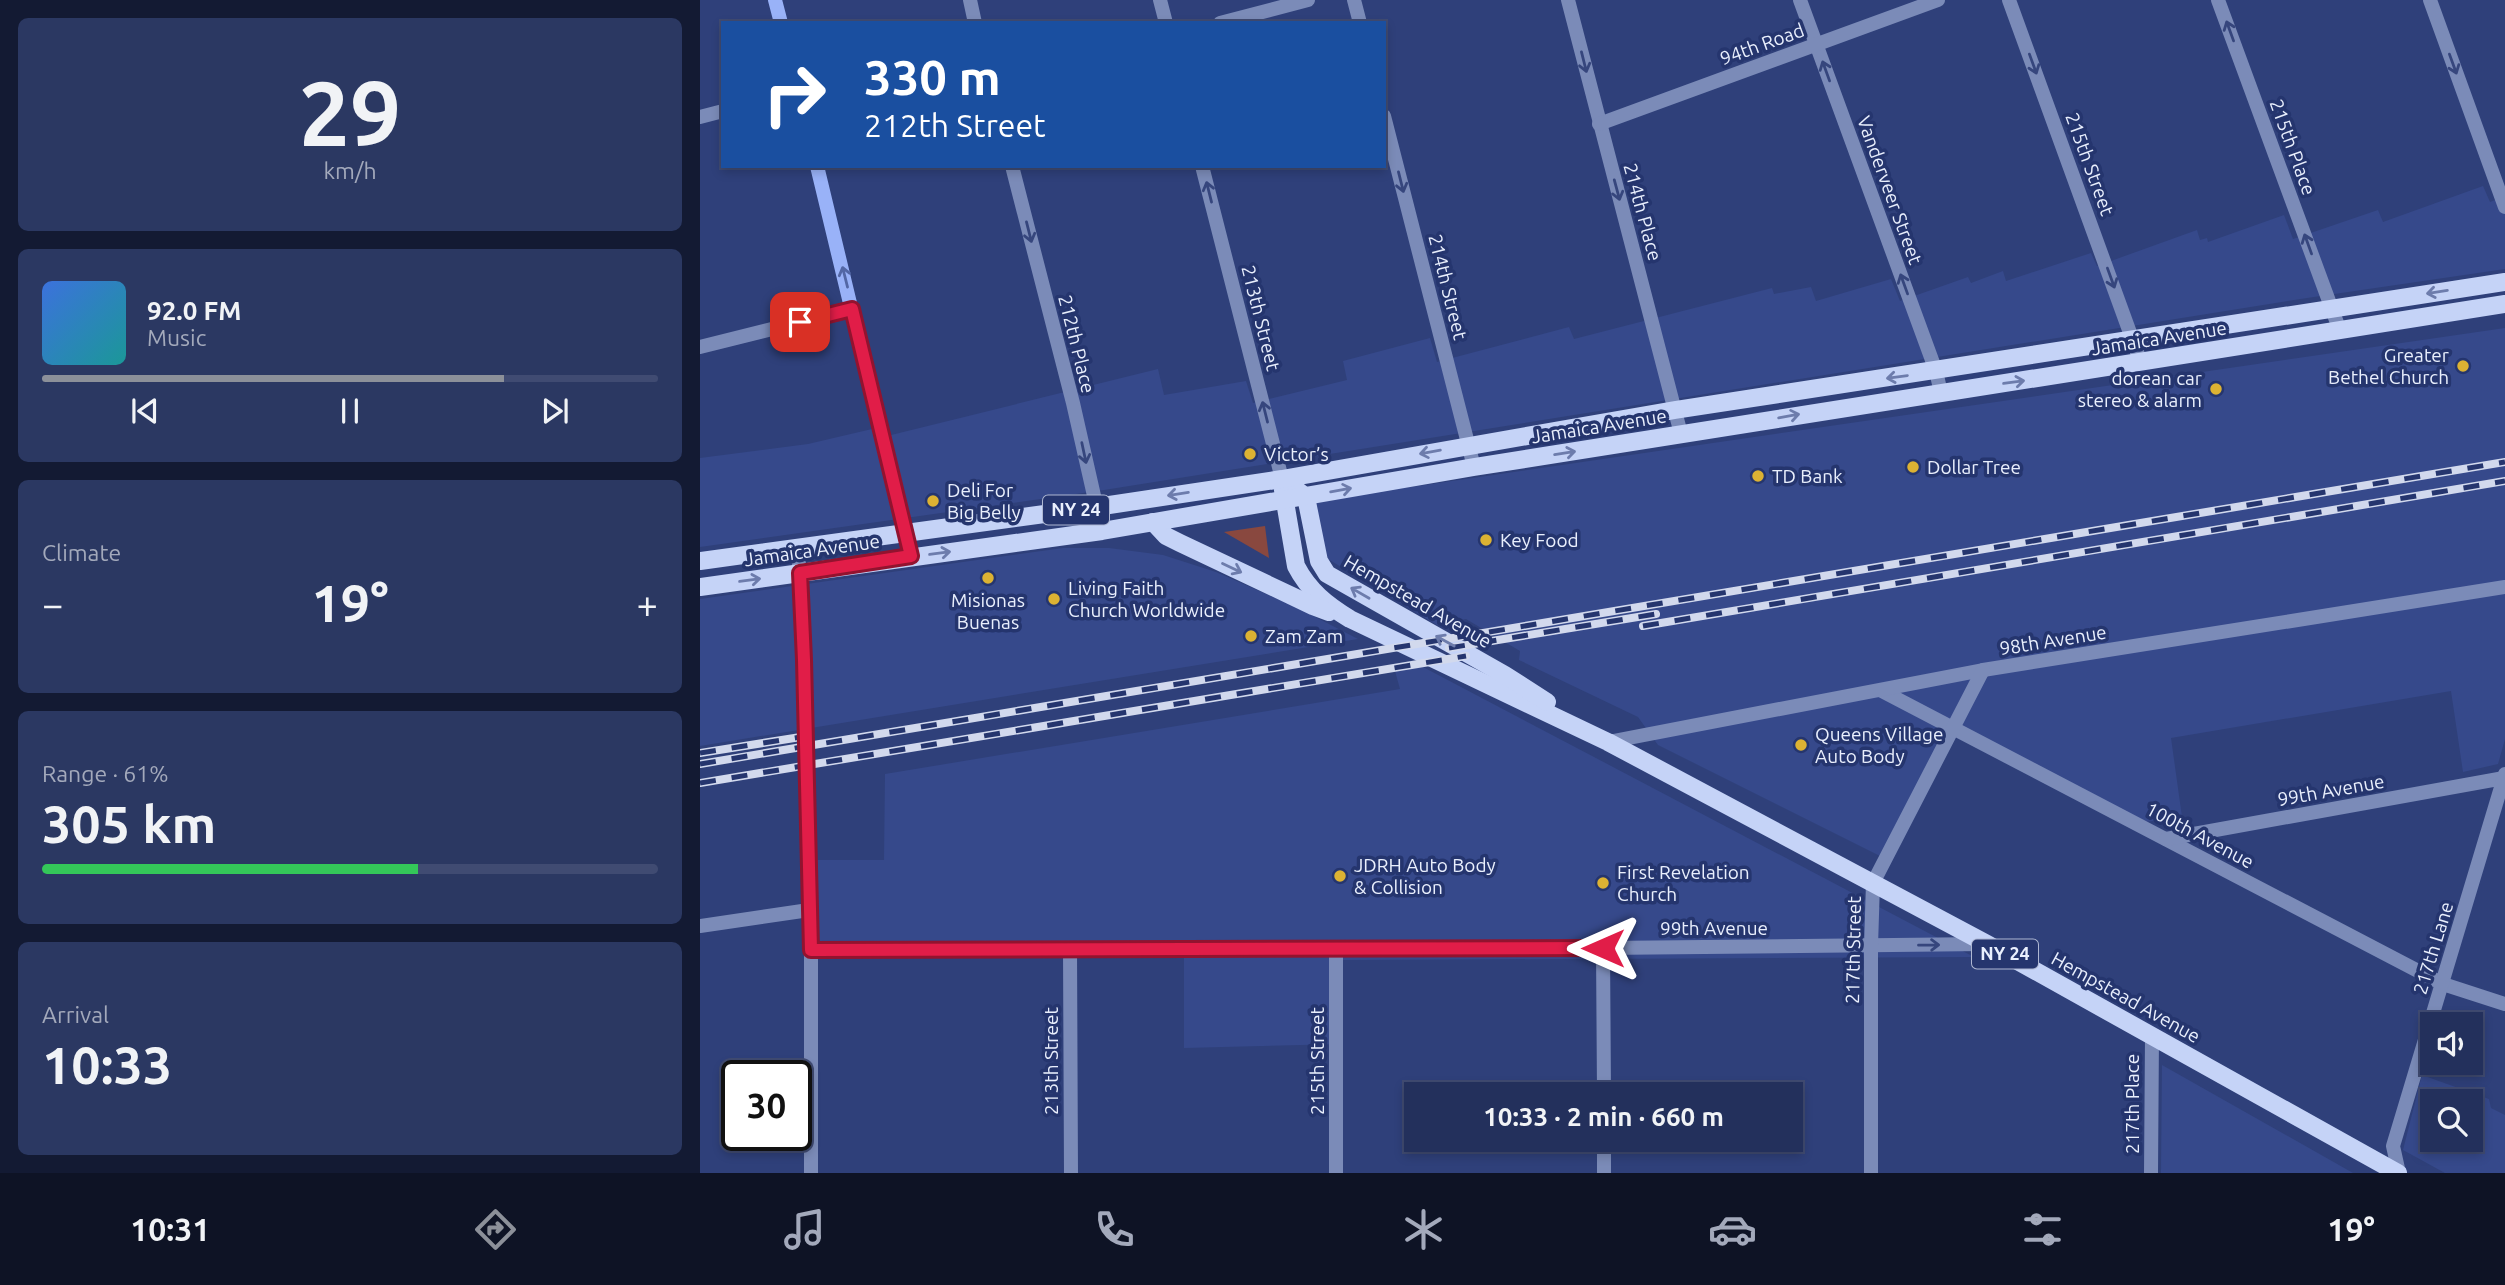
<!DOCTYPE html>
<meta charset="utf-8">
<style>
body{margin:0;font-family:Ubuntu,sans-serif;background:#2b3862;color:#f1f3f6;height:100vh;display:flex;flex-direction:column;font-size:26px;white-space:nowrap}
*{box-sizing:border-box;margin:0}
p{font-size:23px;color:#a3a9bb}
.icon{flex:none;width:38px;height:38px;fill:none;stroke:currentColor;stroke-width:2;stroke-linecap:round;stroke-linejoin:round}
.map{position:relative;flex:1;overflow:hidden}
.panel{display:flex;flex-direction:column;gap:18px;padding:18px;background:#131a33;width:700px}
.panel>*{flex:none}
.guide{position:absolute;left:21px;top:21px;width:665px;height:147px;border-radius:0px;box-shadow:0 4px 10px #0003,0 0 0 2px #404b72;background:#1a4fa0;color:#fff;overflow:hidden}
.buttons{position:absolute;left:1720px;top:1012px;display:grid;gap:14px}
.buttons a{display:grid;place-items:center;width:63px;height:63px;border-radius:0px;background:#23305c;box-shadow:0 4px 10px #0003,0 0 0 2px #404b72;font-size:35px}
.speed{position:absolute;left:21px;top:1060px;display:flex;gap:14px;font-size:35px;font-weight:700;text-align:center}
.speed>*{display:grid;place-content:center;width:91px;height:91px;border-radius:50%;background:#23305c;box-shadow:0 4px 10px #0003,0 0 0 2px #404b72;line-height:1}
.speed .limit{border:4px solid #111;border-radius:10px;background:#fff;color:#111}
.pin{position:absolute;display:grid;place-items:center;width:60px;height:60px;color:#fff;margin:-30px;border-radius:14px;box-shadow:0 4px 10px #0006}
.me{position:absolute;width:77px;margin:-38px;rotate:270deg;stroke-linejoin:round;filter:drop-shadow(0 0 5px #0008)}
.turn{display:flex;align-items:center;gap:24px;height:147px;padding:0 28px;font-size:32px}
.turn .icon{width:91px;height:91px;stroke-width:2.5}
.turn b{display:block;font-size:49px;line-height:60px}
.big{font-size:52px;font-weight:700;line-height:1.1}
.panel .widget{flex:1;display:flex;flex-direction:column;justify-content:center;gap:10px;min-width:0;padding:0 24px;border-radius:10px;background:#2b3862}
.panel .dial{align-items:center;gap:0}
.dial b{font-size:91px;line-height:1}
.song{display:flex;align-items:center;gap:21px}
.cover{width:84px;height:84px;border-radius:10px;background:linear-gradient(135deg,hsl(220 70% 55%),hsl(180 70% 35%))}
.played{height:7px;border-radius:4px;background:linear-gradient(90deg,#8c9099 75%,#404b72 75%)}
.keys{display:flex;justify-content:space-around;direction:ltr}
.heat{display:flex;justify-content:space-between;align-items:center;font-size:38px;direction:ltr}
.charge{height:10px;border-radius:5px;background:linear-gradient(90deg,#34c759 61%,#404b72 0)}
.trip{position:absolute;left:704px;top:1082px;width:399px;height:70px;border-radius:0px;background:#23305c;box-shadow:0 4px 10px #0003,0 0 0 2px #404b72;font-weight:700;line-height:70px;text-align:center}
.tab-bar{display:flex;height:112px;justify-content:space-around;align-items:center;background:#0e1325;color:#a3a9bb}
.tab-bar .icon{width:49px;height:49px}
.tab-bar .selected{color:#8c9099}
.tab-bar b{font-size:32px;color:#f1f3f6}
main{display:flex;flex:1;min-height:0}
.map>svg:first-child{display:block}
</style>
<main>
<section class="panel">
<div class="widget dial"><b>29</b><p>km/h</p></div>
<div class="widget">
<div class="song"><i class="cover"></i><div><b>92.0 FM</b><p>Music</p></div></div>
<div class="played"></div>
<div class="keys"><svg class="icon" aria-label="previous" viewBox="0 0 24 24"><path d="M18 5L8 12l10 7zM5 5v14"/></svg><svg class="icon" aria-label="pause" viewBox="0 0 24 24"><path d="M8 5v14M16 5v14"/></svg><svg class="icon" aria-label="next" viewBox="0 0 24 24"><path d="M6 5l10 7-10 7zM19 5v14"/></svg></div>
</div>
<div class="widget"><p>Climate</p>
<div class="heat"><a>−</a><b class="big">19°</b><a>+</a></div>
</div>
<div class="widget"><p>Range · 61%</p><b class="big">305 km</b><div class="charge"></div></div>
<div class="widget"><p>Arrival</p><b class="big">10:33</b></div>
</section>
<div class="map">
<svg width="1805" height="1173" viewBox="0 0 1805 1173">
<rect width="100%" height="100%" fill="#2f407a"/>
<g fill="#36498b" fill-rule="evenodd">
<polygon points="1783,186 1790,202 1805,196 1805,269 1607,298 404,490 0,547 0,458 108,444 172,429 175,439 458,369 464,395 546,381 553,403 647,380 643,361 730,338 737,362 869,327 874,339 1072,288 1074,294 1111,287 1116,301 1191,279 1200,301 1268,277 1271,283 1303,271 1306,281 1391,253 1397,266 1497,230 1500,240 1507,238 1508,242 1584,215 1593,239 1678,210 1683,222"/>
<polygon points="1805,328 1805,739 1798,764 1763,772 1751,691 1471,738 1482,817 1445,822 1251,721 1180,856 958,745 938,717 819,660 820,651 766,619 737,625 628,559 614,501"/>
<polygon points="363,548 409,548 463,555 516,572 598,608 658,639 0,746 0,599"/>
<polygon points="723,667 1274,957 641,960 643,1044 484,1048 484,955 114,954 112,860 184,860 185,774 700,689 695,671"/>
<polygon points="1462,1065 1653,1173 1461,1173"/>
<path d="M1722,1075L1789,1099L1791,1108L1805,1115V1173H1745L1703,1150ZM1732,1101H1771V1139H1732Z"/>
</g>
<polygon fill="#89483f" points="565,526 569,558 524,532"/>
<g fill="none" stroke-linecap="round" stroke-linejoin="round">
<g stroke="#7b8bb8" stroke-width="14">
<polyline points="270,0 275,23"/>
<polyline points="460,0 466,23"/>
<polyline points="654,0 660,23"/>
<polyline points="868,0 981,434"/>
<polyline points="1100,0 1236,371 1241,393"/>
<polyline points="1309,0 1441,363"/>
<polyline points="1518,0 1640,331"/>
<polyline points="1730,0 1805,207"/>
<polyline points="520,23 608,0"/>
<polyline points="684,116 774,467"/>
<polyline points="0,117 23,111"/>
<polyline points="899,124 1238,0"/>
<polyline points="312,166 373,403 402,531"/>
<polyline points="502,166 582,479"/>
<polyline points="0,347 152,309"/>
<polyline points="98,547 104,660 111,950 111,1173"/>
<polyline points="1182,691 1743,984 1805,1004"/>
<polyline points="908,742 1283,670 1805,587"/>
<polyline points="1466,839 1804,778"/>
<polyline points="0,926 109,910"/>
<polyline points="370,948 371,1173"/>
<polyline points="903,948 904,1094"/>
<polyline points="111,950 903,948 1285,944"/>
<polyline points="904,1139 904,1173"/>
<polyline points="636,1173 636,949"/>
<polyline points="1171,1173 1171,946 1173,883 1283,670"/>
<polyline points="1451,1173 1452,1036"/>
<polyline points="1699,1173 1693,1146 1805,774"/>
</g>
<g stroke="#99b2f8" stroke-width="14">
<polyline points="75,0 81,23"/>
<polyline points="117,166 211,557"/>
</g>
<g stroke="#c5d3f7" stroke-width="18">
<path d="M583,490L596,566C609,591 627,605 650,619L908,742L1287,944L1698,1173"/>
<polyline points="597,490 606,497 619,561 627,574 805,675 847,702"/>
<polyline points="453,522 466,536 480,543 613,606 629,612"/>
<polyline points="0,561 396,507 582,479 975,410 1805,282"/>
<polyline points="0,587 402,531 774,467 1805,304"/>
</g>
<defs>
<g id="rail">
<polyline points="943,626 1805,481"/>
<polyline points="749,648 956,614"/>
<polyline points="0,753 107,736"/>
<polyline points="0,764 1805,462"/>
<polyline points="0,783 766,656"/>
</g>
</defs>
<use href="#rail" stroke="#d2d9ed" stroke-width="8"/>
<use href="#rail" stroke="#25356e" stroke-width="5" stroke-dasharray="16" stroke-linecap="butt"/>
</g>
<defs><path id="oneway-shaft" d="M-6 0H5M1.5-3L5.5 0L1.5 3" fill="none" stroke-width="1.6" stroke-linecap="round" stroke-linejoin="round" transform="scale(1.75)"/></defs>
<g stroke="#36467d">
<use href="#oneway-shaft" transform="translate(1530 31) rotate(-110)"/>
<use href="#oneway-shaft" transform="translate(884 62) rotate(76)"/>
<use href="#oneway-shaft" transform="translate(1333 64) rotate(70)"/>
<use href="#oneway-shaft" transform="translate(1753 64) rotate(70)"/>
<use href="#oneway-shaft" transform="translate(1126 71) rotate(-110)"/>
<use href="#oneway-shaft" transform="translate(701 182) rotate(76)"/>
<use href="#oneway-shaft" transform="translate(917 190) rotate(75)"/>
<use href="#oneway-shaft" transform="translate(509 192) rotate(-104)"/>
<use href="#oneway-shaft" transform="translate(329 232) rotate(76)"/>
<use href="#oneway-shaft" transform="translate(1608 244) rotate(-110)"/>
<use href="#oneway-shaft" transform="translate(1411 278) rotate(70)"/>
<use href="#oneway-shaft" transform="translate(1204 284) rotate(-110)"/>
<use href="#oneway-shaft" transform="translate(565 412) rotate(-104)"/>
<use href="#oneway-shaft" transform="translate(384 453) rotate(78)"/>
<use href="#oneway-shaft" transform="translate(1229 945) rotate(-1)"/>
</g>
<use stroke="#5367a5" href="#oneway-shaft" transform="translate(145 277) rotate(-104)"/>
<g stroke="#6d7cac">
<use href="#oneway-shaft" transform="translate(1737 292) rotate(171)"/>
<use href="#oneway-shaft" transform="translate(1197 377) rotate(172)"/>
<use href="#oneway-shaft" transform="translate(1314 382) rotate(-8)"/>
<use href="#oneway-shaft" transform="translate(1089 416) rotate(-10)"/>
<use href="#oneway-shaft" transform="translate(730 452) rotate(170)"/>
<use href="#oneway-shaft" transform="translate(865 453) rotate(-9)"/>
<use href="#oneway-shaft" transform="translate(641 490) rotate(-10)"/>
<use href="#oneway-shaft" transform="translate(478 494) rotate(171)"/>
<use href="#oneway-shaft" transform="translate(240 553) rotate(-8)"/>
<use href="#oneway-shaft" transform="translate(532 568) rotate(25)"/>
<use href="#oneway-shaft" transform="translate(50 580) rotate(-8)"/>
<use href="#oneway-shaft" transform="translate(660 593) rotate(-150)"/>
<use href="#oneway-shaft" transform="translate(745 641) rotate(-151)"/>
</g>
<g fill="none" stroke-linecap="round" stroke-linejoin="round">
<defs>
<polyline id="route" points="100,322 152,309 211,556 100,573 104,660 111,950 903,948"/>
</defs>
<use href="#route" stroke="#92132f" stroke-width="18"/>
<use href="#route" stroke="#e11d48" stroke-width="12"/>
</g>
<g fill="#dcb233" stroke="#25356e" stroke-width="2.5">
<circle cx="1763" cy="366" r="7"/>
<circle cx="1516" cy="389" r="7"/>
<circle cx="550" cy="454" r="7"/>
<circle cx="1213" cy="467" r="7"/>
<circle cx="1058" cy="476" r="7"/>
<circle cx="233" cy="501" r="7"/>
<circle cx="786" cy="540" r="7"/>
<circle cx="288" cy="578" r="7"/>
<circle cx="354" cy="599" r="7"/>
<circle cx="551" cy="636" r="7"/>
<circle cx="1101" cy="745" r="7"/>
<circle cx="640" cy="876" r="7"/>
<circle cx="903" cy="883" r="7"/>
</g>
<g text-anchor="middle" stroke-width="7" stroke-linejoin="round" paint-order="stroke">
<g fill="#25356e" stroke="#aeb7d2" stroke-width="2">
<rect x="343" y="495.5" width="66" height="29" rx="5"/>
<rect x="1272" y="939.5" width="66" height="29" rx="5"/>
</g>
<g font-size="18" font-weight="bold" fill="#e9effd">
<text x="376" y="516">NY 24</text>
<text x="1305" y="960">NY 24</text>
</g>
<g font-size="19" fill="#e9effd" stroke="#25356e">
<text transform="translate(1062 44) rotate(-20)" y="7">94th Road</text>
<text transform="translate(1593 147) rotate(70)" y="7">215th Place</text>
<text transform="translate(1390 164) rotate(70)" y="7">215th Street</text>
<text transform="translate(1190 190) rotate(70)" y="7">Vanderveer Street</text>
<text transform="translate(943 212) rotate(75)" y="7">214th Place</text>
<text transform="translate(748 287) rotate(76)" y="7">214th Street</text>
<text transform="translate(561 318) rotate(76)" y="7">213th Street</text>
<text transform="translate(1459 338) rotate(-9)" y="7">Jamaica Avenue</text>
<text transform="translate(377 344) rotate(76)" y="7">212th Place</text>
<text transform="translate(899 426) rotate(-9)" y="7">Jamaica Avenue</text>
<text transform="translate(112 550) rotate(-8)" y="7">Jamaica Avenue</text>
<text transform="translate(718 601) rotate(30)" y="7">Hempstead Avenue</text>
<text transform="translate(1353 640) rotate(-9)" y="7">98th Avenue</text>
<text transform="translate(1631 790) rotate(-10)" y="7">99th Avenue</text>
<text transform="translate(1500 835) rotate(28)" y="7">100th Avenue</text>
<text x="1014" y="935">99th Avenue</text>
<text transform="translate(1733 948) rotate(-73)" y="7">217th Lane</text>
<text transform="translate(1153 950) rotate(-89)" y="7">217th Street</text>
<text transform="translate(1426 997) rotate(29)" y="7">Hempstead Avenue</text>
<text transform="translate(351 1061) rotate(-90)" y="7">213th Street</text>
<text transform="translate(617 1061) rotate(-90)" y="7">215th Street</text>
<text transform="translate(1432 1104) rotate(-90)" y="7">217th Place</text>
</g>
<g font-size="19" fill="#e9effd" stroke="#25356e" text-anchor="start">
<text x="1749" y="362" text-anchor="end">Greater<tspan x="1749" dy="22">Bethel Church</tspan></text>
<text x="1502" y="385" text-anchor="end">dorean car<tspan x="1502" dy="22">stereo &amp; alarm</tspan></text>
<text x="564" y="461">Victor’s</text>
<text x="1227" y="474">Dollar Tree</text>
<text x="1072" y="483">TD Bank</text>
<text x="247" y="497">Deli For<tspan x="247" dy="22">Big Belly</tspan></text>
<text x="800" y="547">Key Food</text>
<text x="368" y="595">Living Faith<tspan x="368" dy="22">Church Worldwide</tspan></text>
<text x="288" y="607" text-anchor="middle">Misionas<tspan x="288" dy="22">Buenas</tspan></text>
<text x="565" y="643">Zam Zam</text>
<text x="1115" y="741">Queens Village<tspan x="1115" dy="22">Auto Body</tspan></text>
<text x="654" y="872">JDRH Auto Body<tspan x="654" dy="22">&amp; Collision</tspan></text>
<text x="917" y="879">First Revelation<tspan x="917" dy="22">Church</tspan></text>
</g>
</g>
</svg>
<div class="buttons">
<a><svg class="icon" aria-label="sound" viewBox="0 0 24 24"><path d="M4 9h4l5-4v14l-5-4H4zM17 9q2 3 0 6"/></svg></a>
<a><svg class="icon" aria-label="search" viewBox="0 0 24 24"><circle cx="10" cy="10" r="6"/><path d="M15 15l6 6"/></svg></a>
</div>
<div class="speed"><div class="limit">30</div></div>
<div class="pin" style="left:100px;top:322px;background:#d93025"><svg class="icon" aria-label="arrive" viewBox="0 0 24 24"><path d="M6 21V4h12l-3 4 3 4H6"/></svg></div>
<svg class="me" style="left:903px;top:948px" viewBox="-20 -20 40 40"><path d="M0-17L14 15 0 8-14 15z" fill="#e11d48" stroke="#fff" stroke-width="4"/></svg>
<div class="trip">10:33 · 2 min · 660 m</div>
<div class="guide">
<div class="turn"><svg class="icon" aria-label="right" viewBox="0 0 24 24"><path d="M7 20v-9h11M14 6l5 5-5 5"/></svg><div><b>330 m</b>212th Street</div></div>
</div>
</div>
</main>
<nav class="tab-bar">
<b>10:31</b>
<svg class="icon selected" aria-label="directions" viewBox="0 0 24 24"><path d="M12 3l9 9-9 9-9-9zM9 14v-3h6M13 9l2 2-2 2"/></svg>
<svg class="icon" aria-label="music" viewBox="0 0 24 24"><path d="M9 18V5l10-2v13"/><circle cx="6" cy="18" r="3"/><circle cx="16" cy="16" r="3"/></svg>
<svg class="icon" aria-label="phone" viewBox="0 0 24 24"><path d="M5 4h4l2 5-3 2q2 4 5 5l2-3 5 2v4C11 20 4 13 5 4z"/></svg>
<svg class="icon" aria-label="climate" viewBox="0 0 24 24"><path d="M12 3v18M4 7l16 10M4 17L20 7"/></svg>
<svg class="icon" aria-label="car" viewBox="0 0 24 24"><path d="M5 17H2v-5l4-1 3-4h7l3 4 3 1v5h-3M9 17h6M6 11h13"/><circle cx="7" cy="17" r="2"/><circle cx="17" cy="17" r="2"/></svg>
<svg class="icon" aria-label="filters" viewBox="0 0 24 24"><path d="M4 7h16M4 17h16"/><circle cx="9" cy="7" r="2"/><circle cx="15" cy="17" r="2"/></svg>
<b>19°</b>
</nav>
